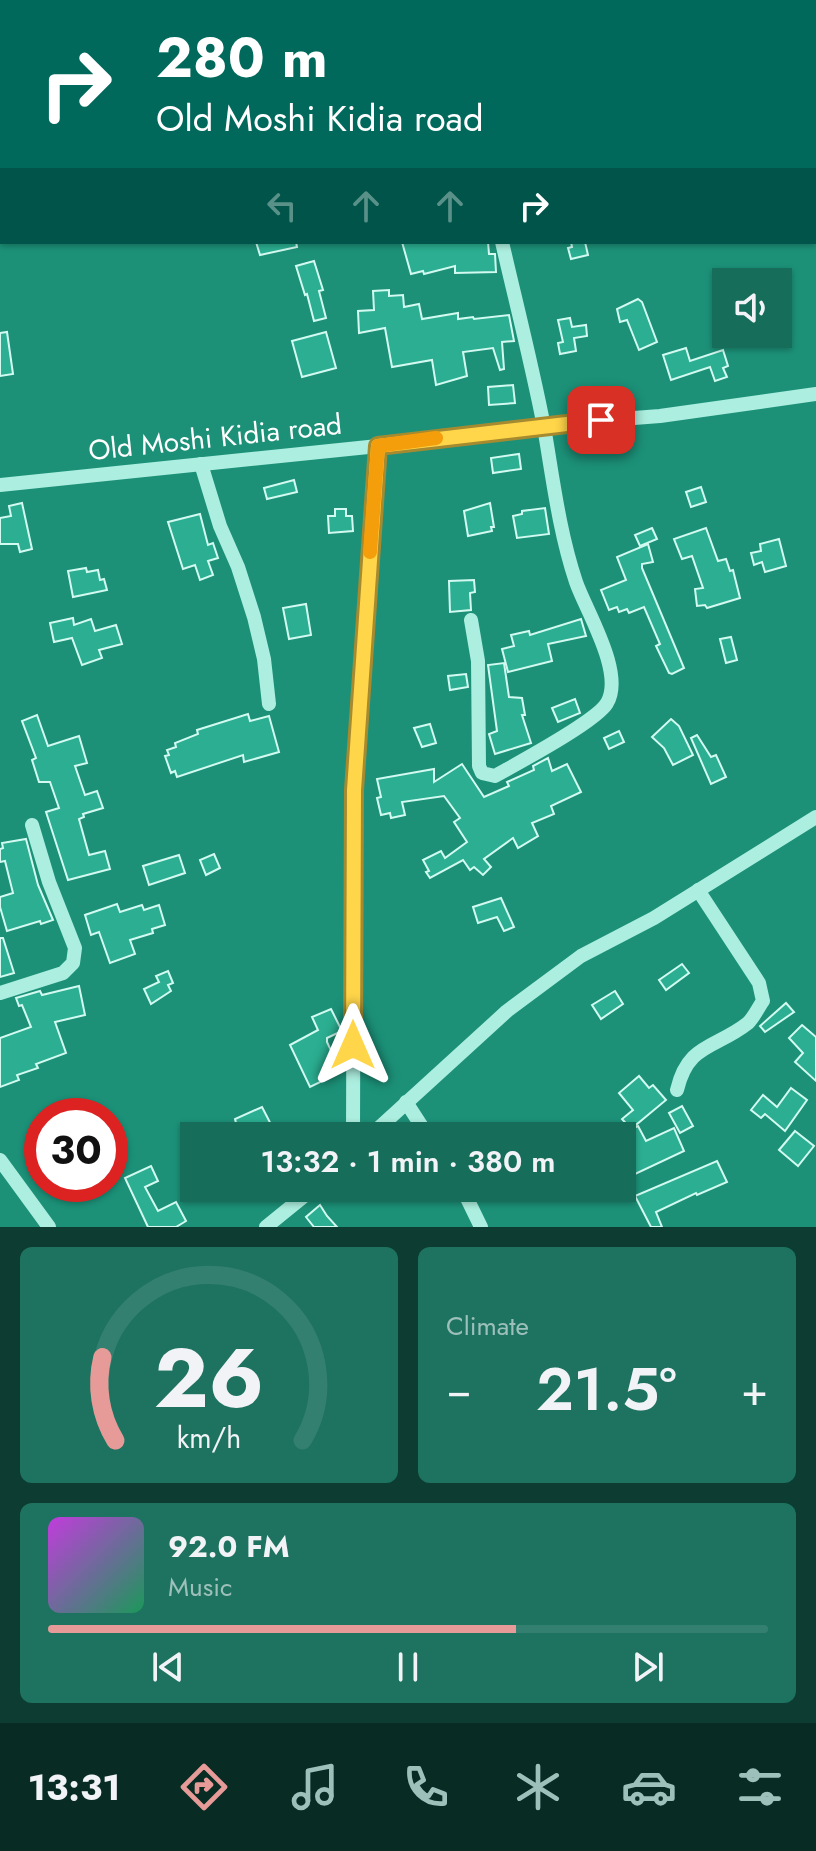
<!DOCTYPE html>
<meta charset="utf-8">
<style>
body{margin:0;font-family:Jost,sans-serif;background:#1e7260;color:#f1f3f6;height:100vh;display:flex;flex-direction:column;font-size:30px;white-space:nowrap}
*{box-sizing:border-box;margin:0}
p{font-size:26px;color:#9dc0bb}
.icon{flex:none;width:44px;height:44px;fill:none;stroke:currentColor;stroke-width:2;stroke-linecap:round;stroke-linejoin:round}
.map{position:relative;height:1227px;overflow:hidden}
.panel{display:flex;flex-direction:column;gap:20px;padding:20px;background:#0c3c32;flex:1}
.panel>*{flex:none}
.top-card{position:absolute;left:0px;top:0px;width:816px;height:244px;box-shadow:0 2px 6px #0004;background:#00695c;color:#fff;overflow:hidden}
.tools{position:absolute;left:712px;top:268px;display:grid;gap:16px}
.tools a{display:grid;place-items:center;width:80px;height:80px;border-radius:0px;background:#156d5a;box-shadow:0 2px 6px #0004;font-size:40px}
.speed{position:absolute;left:24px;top:1098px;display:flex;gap:16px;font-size:40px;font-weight:700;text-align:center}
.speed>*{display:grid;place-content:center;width:104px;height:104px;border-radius:50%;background:#156d5a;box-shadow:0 2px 6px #0004;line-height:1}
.speed .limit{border:12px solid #d22;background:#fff;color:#111}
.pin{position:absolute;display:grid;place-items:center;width:68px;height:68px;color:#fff;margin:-34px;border-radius:16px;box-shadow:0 4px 12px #0006}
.me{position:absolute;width:88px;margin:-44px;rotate:0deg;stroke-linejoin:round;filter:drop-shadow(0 0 6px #0008)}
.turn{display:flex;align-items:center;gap:28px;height:168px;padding:0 24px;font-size:36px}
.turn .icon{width:104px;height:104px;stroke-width:2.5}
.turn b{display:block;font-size:56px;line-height:68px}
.lanes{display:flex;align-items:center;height:76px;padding:0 24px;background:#0003;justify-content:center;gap:40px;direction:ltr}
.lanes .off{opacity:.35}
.big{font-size:60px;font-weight:600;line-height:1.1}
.panel .widget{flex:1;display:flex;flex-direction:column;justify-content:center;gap:12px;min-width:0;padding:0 28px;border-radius:12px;background:#1e7260}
.panel .dial{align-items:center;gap:0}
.dial svg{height:208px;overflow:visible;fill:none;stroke:#348070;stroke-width:7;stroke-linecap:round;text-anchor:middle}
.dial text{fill:#f1f3f6;stroke:none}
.song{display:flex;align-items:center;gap:24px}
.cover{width:96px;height:96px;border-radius:12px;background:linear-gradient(135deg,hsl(290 70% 55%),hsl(150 70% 35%))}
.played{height:8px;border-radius:4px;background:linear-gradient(90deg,#e69b98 65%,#348070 65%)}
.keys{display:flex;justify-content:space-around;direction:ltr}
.heat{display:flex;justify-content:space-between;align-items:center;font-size:44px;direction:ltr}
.panel .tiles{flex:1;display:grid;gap:20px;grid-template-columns:1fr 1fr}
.widget:last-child{grid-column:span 2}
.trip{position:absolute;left:180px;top:1122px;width:456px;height:80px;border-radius:0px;background:#156d5a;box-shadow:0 2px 6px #0004;font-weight:600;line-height:80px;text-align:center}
.tabs{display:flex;height:128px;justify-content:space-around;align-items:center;background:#082c24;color:#9dc0bb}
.tabs .icon{width:56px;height:56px}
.tabs .active{color:#e69b98}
.tabs b{font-size:36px;color:#f1f3f6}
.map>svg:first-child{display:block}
</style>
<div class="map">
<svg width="816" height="1227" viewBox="0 0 816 1227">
<rect width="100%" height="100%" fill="#1c9178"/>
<g fill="#2bae91" stroke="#d2faf1" stroke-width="2">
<polygon points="256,242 296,242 297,247 260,255"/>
<polygon points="402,242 488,242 489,254 495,254 496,272 455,273 455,266 424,274 423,271 411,274"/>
<polygon points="571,242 585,242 588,255 571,259 568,248 572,247"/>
<polygon points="314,261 323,290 319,291 326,318 314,321 307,294 305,295 296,266"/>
<polygon points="389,290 389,296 403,295 404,307 419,304 422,319 458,313 458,319 473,317 474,319 509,315 514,341 502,342 504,369 500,370 493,348 463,352 467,376 436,385 432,360 392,367 385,328 359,333 358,311 374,310 373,291"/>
<polygon points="638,299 642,302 657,342 639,350 627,320 620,322 617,309"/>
<polygon points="570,318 572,327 586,325 587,336 574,338 576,351 560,354 558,343 563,342 558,320"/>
<polygon points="7,332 13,374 0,376 0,333"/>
<polygon points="326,332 336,368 302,377 292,341"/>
<polygon points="686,348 690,361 723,350 728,366 723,368 727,377 715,381 710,367 671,380 663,355"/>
<polygon points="513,385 515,403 489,405 488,387"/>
<polygon points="519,454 521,469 493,473 491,458"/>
<polygon points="294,480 297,492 267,499 264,488"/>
<polygon points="701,487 706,502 691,507 686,492"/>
<polygon points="22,503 32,549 20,552 18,544 0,544 0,518 11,516 9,506"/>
<polygon points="490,503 494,527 491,527 492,531 468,536 464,511"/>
<polygon points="545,508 549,534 517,538 513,516 522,514 522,511"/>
<polygon points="335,509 346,509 346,516 352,516 353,531 329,533 328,516 335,516"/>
<polygon points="200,514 208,545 213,543 218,558 208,561 213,575 200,580 195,565 183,569 168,522"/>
<polygon points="652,528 657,539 640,546 635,535"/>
<polygon points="706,528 718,561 726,559 730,571 733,570 740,598 707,608 705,605 697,606 695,589 703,588 692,556 682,559 674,539"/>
<polygon points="779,539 786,566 765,572 762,562 754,565 751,553 761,551 760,544"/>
<polygon points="648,544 653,562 642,564 642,568 684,668 672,674 669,673 656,646 660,644 644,607 629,613 627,609 619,612 617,607 609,610 601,590 626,580 617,557"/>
<polygon points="86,568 87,572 98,570 100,580 104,579 107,590 73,597 68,571"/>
<polygon points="474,580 475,592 470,593 471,610 450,612 449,581"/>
<polygon points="306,604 311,635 289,639 283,608"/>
<polygon points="73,618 74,625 91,619 95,631 116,625 122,644 99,650 102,658 82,665 72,638 54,642 50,623"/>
<polygon points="581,619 586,636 548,644 552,661 508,672 502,649 514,646 511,635 529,631 530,635"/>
<polygon points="731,637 737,660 726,663 720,639"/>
<polygon points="504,663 509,697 522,698 525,715 522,715 531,743 495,754 489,734 497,731 488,665"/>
<polygon points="466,674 468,687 450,690 448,676"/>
<polygon points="575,699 580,713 558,722 552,708"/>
<polygon points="248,714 250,721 269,716 279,752 244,762 243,755 177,777 175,771 171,773 165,756 169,755 167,750 176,747 175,743 198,734 197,730"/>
<polygon points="37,715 48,746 79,736 87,763 75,766 85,795 97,791 103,808 83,814 84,817 79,819 89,855 105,851 110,869 68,880 46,812 59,808 50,782 39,782 32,760 36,758 22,721"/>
<polygon points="671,719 679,726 693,755 673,765 664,748 652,737"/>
<polygon points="430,724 436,743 422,747 414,728"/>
<polygon points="619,731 624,742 609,749 604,738"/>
<polygon points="697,735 711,757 716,755 726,777 711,784 691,738"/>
<polygon points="548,758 552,771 567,764 581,792 551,806 554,814 532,823 538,836 518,848 513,838 484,859 491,867 483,875 474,867 470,870 463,860 430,878 426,872 429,871 423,860 441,851 445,858 467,842 454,822 460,818 444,796 402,802 405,815 391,818 390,813 381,815 377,798 381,797 377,779 434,769 434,782 462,764 484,797 509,786 507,782 534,770 533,766"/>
<polygon points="26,839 38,885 53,920 41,924 40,921 7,931 0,907 0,897 13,893 5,861 0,862 0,849 3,848 2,843"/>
<polygon points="214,854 220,868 206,875 200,860"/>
<polygon points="179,855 185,873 149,885 143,866"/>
<polygon points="501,898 514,927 504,931 497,917 478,923 473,907"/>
<polygon points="117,904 120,912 142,905 144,910 159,905 165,925 152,929 153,933 130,940 135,954 110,963 99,932 91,935 85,915"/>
<polygon points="0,938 3,938 14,973 0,977"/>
<polygon points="682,964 689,973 666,990 659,980"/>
<polygon points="168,971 173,983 168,985 171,991 151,1004 144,989 159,982 156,976"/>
<polygon points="79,986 85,1015 55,1022 66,1053 36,1064 38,1068 17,1075 19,1080 0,1087 0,1038 31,1027 22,1005 19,1006 16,998 40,991 42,995"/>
<polygon points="615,991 623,1004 601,1019 592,1005"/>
<polygon points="786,1003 794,1012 765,1032 760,1026"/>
<polygon points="331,1009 342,1031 327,1038 327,1042 341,1072 310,1087 290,1045 318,1030 312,1017"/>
<polygon points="802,1025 816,1037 816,1081 795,1062 803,1053 789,1038"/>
<polygon points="639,1076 649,1088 653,1085 666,1100 631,1129 622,1119 633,1110 619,1093"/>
<polygon points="791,1088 807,1100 785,1131 765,1114 761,1118 751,1110 763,1095 777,1107"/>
<polygon points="682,1106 693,1126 680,1133 669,1113"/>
<polygon points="262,1107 277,1136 258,1136 256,1131 244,1136 242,1130 238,1131 235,1119"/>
<polygon points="638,1126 646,1141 674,1128 684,1151 633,1175 622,1155 622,1135"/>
<polygon points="795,1131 814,1146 798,1166 779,1150"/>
<polygon points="717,1161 727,1182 697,1195 696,1193 656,1212 662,1227 651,1227 635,1196"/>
<polygon points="151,1166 158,1181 145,1187 158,1211 176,1202 186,1221 176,1227 148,1227 125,1178"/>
<polygon points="320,1205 327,1216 337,1227 314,1227 306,1217"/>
</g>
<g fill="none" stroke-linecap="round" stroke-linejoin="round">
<g stroke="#aceedf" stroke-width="14">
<polyline points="437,0 438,2"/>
<polyline points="201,464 220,526 238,567 254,617 264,659 269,704"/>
<polyline points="0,485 378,446 543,425 660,416 816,394"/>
<path d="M471,620L478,661L479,766L482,773L495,776C518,763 597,721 607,703C625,673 586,611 576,582C559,531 553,479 544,427C532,365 516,303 502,242"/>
<polyline points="0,993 63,973 73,963 75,948 49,882 32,825"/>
<path d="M677,1090C688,1043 715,1049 748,1023C754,1017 758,1008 763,1001L759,983L698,890"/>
<polyline points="406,1102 428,1136"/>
<polyline points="353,1136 354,790 378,446"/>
<polyline points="370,1136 507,1011 581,956 654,918 816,817"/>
<polyline points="0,1160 49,1227"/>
<polyline points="462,1188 481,1227"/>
<polyline points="266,1227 314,1188"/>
</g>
</g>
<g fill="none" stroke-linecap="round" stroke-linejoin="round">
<defs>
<polyline id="route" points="353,1045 354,790 378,446 601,420"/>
</defs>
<use href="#route" stroke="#a68a30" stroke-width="20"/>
<use href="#route" stroke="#ffd54a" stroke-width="14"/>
<polyline stroke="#f59e0b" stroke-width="14" points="370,552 378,446 436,438"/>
</g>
<g text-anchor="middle" stroke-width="8" stroke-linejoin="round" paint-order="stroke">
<g font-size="28" fill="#fff" stroke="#1c9178">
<text transform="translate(215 437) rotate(-6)" y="10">Old Moshi Kidia road</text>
</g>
</g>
</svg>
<div class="tools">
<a><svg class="icon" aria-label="sound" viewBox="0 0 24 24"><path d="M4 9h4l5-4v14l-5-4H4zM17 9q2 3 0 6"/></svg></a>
</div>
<div class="speed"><div class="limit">30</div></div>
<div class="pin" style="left:601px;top:420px;background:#d93025"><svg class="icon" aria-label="arrive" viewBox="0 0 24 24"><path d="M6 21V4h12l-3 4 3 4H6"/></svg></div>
<svg class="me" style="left:353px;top:1045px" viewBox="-20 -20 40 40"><path d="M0-17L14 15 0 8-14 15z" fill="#ffd54a" stroke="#fff" stroke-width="4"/></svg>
<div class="trip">13:32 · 1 min · 380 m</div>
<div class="top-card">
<div class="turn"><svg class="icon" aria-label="right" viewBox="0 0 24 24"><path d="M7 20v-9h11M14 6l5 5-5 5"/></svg><div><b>280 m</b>Old Moshi Kidia road</div></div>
<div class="lanes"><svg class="icon off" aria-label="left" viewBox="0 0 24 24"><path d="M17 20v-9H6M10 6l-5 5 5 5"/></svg><svg class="icon off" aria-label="ahead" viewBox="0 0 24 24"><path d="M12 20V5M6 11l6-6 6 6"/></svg><svg class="icon off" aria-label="ahead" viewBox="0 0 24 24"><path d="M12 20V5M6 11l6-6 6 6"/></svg><svg class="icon" aria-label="right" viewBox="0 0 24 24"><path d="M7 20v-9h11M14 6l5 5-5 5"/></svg></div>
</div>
</div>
<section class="panel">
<div class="tiles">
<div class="widget dial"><svg viewBox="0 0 100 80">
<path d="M14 69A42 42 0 1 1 86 69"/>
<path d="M14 69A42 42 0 0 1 9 37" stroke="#e69b98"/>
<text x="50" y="56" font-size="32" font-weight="700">26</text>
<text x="50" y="72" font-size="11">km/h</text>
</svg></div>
<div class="widget"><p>Climate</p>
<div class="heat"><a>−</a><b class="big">21.5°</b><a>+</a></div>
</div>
<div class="widget">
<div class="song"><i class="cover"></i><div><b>92.0 FM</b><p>Music</p></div></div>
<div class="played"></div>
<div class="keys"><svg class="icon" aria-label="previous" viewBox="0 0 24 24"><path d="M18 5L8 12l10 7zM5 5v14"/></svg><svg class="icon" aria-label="pause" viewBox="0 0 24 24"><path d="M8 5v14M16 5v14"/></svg><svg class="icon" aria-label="next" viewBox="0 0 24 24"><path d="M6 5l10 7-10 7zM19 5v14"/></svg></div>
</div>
</div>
</section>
<nav class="tabs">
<b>13:31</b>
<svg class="icon active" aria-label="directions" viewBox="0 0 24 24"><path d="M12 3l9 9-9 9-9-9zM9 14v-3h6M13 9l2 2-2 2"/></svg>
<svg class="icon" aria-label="music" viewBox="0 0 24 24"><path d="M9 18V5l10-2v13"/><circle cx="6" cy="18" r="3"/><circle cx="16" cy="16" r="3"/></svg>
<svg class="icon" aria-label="phone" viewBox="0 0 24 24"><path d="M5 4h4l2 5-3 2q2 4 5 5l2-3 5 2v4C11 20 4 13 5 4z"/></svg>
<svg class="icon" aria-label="climate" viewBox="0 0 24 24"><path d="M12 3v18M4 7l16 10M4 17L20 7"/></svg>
<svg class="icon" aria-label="car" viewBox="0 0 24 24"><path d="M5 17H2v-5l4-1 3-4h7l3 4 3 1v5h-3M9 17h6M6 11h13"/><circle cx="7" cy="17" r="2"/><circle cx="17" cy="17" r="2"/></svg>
<svg class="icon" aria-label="filters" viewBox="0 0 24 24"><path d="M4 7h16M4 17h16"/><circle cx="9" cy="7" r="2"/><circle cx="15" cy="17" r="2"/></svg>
</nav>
